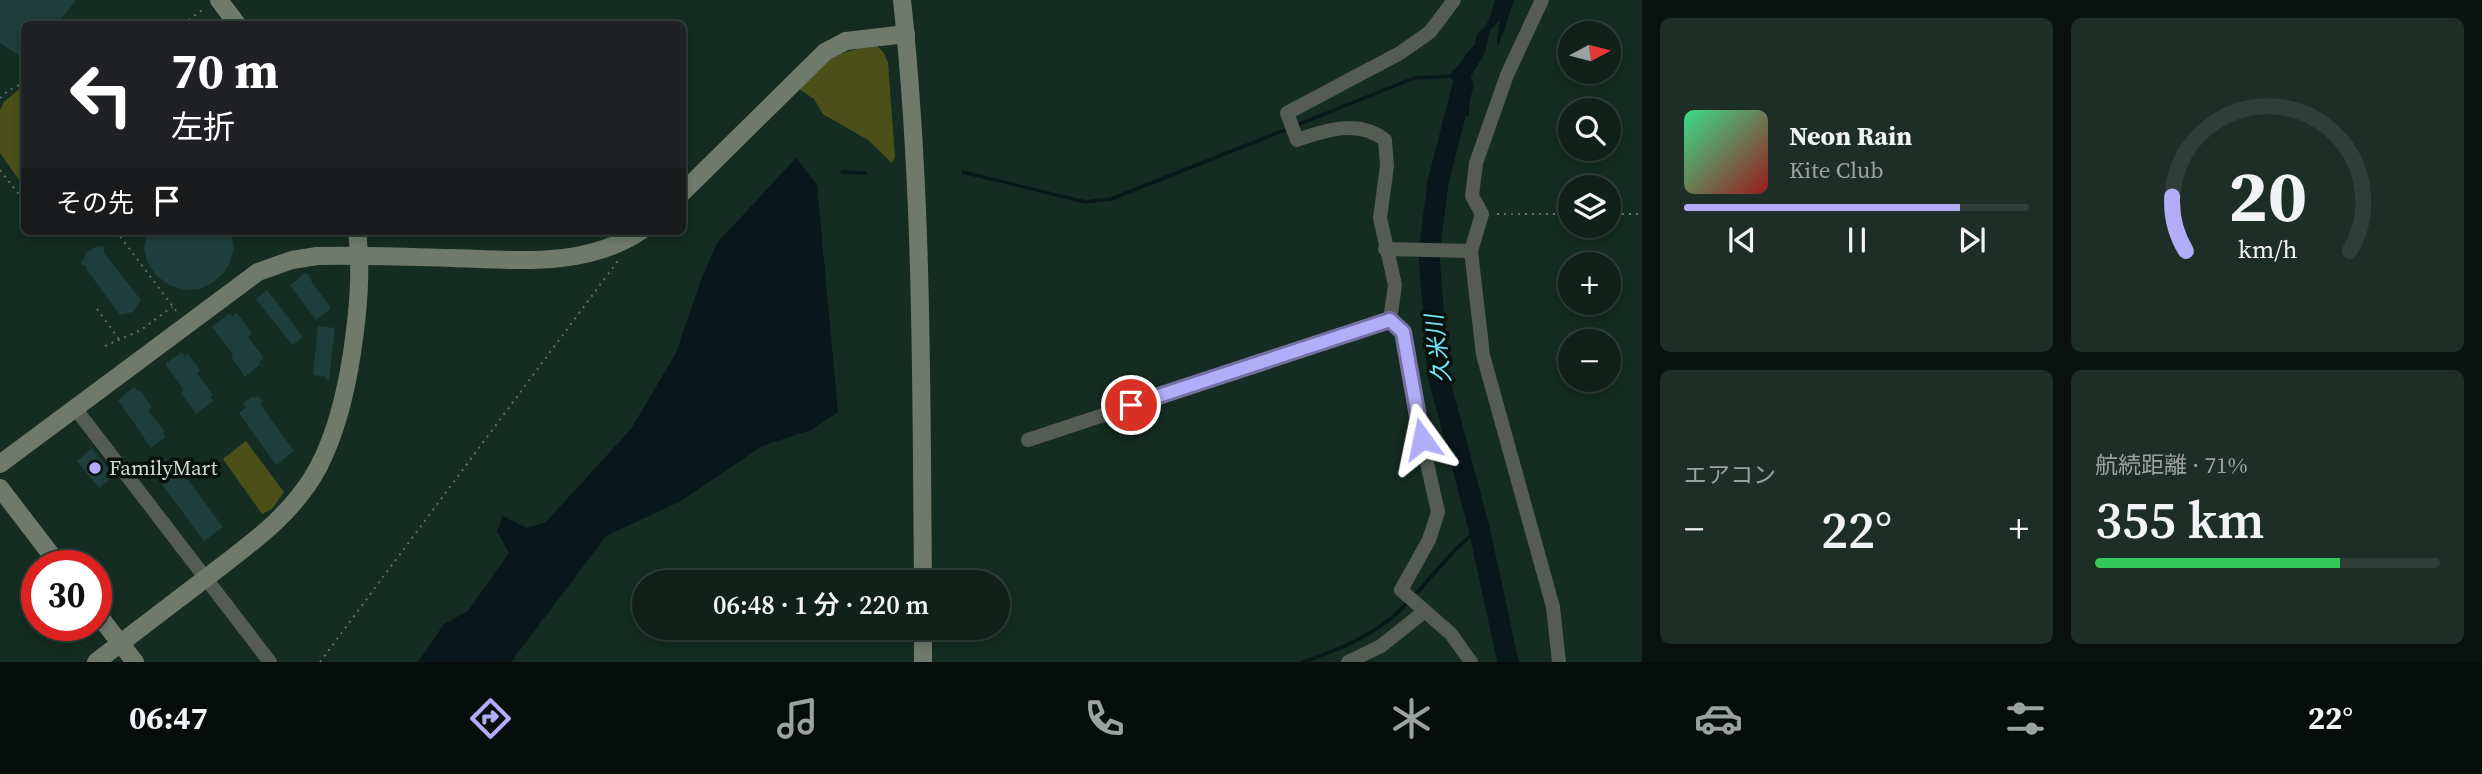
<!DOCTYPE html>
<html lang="ja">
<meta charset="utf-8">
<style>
body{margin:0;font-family:"Source Serif 4","Noto Sans JP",serif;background:#1d2e26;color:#f1f3f6;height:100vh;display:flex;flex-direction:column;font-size:26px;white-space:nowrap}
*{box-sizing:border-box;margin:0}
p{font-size:23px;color:#9ba3a2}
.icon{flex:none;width:38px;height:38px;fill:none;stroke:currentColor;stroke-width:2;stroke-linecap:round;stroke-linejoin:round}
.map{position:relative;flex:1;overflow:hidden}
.side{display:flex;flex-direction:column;gap:18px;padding:18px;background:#08120e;width:840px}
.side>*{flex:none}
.hud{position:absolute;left:21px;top:21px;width:665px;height:214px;border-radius:10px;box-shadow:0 4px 10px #0003,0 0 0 2px #2f3e38;background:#202124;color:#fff;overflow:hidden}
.needle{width:46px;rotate:83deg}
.buttons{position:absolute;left:1558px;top:21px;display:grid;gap:14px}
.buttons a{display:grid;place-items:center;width:63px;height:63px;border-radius:50%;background:#0f2119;box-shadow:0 4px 10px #0003,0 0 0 2px #2f3e38;font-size:35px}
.speed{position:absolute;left:21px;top:550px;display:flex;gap:14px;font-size:35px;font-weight:700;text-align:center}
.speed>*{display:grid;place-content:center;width:91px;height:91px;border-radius:50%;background:#0f2119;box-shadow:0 4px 10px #0003,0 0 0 2px #2f3e38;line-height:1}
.speed .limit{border:10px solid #d22;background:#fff;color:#111}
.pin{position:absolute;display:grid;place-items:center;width:60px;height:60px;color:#fff;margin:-30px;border:4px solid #fff;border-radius:50%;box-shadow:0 2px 7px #0007}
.me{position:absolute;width:77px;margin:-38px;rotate:348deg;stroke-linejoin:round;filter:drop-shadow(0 0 5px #0008)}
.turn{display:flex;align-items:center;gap:24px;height:147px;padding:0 35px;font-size:32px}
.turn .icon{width:91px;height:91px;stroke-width:2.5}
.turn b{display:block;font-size:49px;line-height:60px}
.then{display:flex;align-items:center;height:66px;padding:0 35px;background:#0003;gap:14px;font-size:26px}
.big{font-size:52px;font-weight:600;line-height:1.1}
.side .tile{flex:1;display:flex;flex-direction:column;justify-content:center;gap:10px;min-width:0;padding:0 24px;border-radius:10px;background:#1d2e26}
.side .dial{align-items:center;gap:0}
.dial svg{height:182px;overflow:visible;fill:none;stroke:#2f3e38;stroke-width:7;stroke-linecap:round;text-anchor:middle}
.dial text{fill:#f1f3f6;stroke:none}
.song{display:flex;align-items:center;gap:21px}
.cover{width:84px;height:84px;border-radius:10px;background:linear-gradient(135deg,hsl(150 70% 55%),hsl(0 70% 35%))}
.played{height:7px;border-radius:4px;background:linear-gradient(90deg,#b2adf9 80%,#2f3e38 80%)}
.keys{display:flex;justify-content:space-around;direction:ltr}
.heat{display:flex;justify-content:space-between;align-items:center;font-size:38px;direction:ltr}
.charge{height:10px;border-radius:5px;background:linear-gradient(90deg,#34c759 71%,#2f3e38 0)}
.side .tiles{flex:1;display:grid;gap:18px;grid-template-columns:repeat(2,1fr)}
.trip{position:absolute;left:632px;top:570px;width:378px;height:70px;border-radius:35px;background:#0f2119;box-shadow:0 4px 10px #0003,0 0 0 2px #2f3e38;font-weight:600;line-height:70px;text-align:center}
.tab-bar{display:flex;height:112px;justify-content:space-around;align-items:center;background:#060d0a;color:#9ba3a2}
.tab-bar .icon{width:49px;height:49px}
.tab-bar .current{color:#b2adf9}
.tab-bar b{font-size:32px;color:#f1f3f6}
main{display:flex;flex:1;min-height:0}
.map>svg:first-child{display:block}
</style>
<main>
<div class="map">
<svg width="1642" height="662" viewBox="0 0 1642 662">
<rect width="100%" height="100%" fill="#142c21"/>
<g fill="#4b5019">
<path d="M877,46L884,53L888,63L895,157L892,163L868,140L823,114L814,99L796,87C827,60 834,51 877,46Z"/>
<polygon points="24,88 24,187 0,153 0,110 4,102 18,90"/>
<polygon points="246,441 284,492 272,509 262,514 223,459"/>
</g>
<g fill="#08171a">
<path d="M1495,0H1514C1508,16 1505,30 1498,46L1497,40L1500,20L1490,30L1485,52L1470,78L1469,116L1451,112L1459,83L1451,79V72C1462,65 1463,54 1475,45L1477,34C1489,27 1491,13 1495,0Z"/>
<polygon points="796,158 817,185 838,412 811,430 762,446 681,501 606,536 511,662 418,662 444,624 468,611 509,553 497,531 503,516 527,528 546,522 631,429 676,353 701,280 717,243"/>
</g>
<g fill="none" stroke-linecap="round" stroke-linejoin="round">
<g stroke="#08171a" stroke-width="3.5">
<polyline points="1297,125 1414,78 1455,76"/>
<polyline points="842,172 865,173"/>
<polyline points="963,172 1085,202 1111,199 1290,128"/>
<polyline points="1414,596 1455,550 1479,528"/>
<path d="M1303,662C1342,649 1382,632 1409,601"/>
</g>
<polyline stroke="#08171a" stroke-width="21" points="1463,85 1438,182 1429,254 1438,375 1479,528 1508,662"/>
</g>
<g fill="#1f3e3b">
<polygon points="0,0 76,0 57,24 24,24 24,59 0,43"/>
<polygon points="147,231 231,231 234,248 230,262 223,274 212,283 199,289 184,290 169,285 157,276 148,264 144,249"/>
<polygon points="104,246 104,253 141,300 133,312 120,315 87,270 86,266 81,264 87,252 96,247"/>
<polygon points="305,273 309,275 311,281 331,308 316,320 290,285"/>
<polygon points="267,290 303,337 292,345 256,299"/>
<polygon points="230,313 232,317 237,313 252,333 248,337 264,358 259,362 261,364 245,377 231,357 233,354 212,327"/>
<polygon points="318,326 335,328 329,380 326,379 326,377 313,375"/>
<polygon points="182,352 185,356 188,354 200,370 197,373 213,395 210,397 213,401 196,414 181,393 184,390 165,364"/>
<polygon points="134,387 138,392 140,390 152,407 148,410 164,431 163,433 166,437 151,448 118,400"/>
<polygon points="253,396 254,398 258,396 263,402 260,404 294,451 276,465 239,413 246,408 243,403"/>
<polygon points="92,448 114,476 99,488 77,461"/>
<polygon points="173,463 176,465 178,463 183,469 182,472 223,527 204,541 158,479 163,475 161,472"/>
</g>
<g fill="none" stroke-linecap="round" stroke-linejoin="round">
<g stroke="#5b6f65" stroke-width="2" stroke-dasharray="2 5" stroke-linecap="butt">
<polyline points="183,24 205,8"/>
<polyline points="0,98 9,90 24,83"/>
<polyline points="0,170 24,201"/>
<polyline points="1497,214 1570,214"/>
<polyline points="1608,214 1642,214"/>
<polyline points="64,231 74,233 89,231"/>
<polyline points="116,231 177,312"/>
<polyline points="97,309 119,339"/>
<polyline points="105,346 141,330 172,307"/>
<polyline points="320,662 620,258"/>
</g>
<g stroke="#555c53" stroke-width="14">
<polyline points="1542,0 1507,75 1476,163 1472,196 1482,214 1471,251 1483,355 1553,607 1559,662"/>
<polyline points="1385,249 1471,251"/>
<path d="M1390,320L1395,285L1380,218L1387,166L1385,140C1358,119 1326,130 1297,140L1287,113L1400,53L1430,32L1454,0"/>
<polyline points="1390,320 1403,333 1416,414 1438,512 1429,540 1401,590 1451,634 1471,662"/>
<polyline points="75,408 270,662"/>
<polyline points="1028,440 1390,320"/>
<polyline points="1348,662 1381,646 1425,611"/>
</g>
<g stroke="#6f7a6c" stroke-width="18">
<polyline points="219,0 237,24"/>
<path d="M902,0C923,194 921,388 923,583"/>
<polyline points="682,193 825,52 846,41 906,34"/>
<path d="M0,464L258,272L292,260L317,256C362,255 407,257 452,258C517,260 585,268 641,231"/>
<polyline points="0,488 59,565"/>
<polyline points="96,612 135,662"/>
<polyline points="923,628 923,662"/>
<path d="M96,662C131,635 167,608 202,581C246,547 293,516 319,466C337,431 346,392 352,353C358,312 362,273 357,231"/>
</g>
</g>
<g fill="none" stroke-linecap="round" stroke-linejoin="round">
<defs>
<polyline id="route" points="1131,405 1390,320 1403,332 1422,439"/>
</defs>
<use href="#route" stroke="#7470a2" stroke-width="18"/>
<use href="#route" stroke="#b2adf9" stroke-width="12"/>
</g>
<circle fill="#b2adf9" stroke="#08120d" stroke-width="2.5" cx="95" cy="468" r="7"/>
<g text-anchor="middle" stroke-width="7" stroke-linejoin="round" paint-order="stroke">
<g font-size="21" fill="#ccdad2" stroke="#08120d" text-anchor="start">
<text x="109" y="475">FamilyMart</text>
</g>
<g font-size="23" font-style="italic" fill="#73e6fe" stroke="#08120d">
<text transform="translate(1438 349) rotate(-97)" y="8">久米川</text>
</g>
</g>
</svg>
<div class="buttons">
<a><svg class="needle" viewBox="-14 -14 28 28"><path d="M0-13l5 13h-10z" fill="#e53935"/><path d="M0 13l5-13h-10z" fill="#9ba3a2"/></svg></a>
<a><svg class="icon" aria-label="search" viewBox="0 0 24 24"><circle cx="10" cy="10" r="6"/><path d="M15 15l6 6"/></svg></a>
<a><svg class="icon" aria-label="layers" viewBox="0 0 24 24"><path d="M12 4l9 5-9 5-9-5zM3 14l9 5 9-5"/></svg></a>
<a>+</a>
<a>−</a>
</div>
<div class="speed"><div class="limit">30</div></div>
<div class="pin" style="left:1131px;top:405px;background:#d93025"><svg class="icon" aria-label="arrive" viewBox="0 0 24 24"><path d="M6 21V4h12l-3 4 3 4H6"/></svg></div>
<svg class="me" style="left:1422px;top:439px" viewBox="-20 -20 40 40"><path d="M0-17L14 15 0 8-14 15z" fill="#b2adf9" stroke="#fff" stroke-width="4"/></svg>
<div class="trip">06:48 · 1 分 · 220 m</div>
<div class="hud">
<div class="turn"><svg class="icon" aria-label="left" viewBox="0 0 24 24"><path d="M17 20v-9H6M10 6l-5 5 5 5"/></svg><div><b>70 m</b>左折</div></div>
<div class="then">その先<svg class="icon" aria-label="arrive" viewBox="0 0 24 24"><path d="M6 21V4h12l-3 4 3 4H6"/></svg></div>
</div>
</div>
<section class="side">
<div class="tiles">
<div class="tile">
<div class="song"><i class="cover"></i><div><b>Neon Rain</b><p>Kite Club</p></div></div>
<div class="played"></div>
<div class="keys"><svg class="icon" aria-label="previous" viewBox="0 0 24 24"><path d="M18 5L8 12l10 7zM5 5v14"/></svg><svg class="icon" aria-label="pause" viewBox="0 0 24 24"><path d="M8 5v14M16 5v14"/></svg><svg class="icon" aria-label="next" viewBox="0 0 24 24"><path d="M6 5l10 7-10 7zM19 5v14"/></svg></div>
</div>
<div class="tile dial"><svg viewBox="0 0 100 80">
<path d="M14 69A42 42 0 1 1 86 69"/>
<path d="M14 69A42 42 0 0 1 8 45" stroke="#b2adf9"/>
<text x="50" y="56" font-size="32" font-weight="700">20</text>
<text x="50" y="72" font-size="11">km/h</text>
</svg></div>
<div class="tile"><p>エアコン</p>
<div class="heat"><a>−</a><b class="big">22°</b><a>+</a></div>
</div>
<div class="tile"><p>航続距離 · 71%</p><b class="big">355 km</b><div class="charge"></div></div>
</div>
</section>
</main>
<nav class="tab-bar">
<b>06:47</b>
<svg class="icon current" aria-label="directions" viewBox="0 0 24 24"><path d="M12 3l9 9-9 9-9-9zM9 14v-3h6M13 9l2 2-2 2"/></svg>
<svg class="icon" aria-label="music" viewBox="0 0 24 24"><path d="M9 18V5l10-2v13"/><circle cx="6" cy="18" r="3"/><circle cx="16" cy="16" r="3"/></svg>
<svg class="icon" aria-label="phone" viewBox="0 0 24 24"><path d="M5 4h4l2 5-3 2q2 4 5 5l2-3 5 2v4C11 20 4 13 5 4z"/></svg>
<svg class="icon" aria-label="climate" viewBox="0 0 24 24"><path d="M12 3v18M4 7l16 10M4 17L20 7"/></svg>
<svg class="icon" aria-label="car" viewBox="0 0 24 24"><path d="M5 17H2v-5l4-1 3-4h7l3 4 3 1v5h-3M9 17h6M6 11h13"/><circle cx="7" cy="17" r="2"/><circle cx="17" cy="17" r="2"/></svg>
<svg class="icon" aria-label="filters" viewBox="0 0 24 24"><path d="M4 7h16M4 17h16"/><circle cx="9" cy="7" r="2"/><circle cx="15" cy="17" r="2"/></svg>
<b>22°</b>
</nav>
